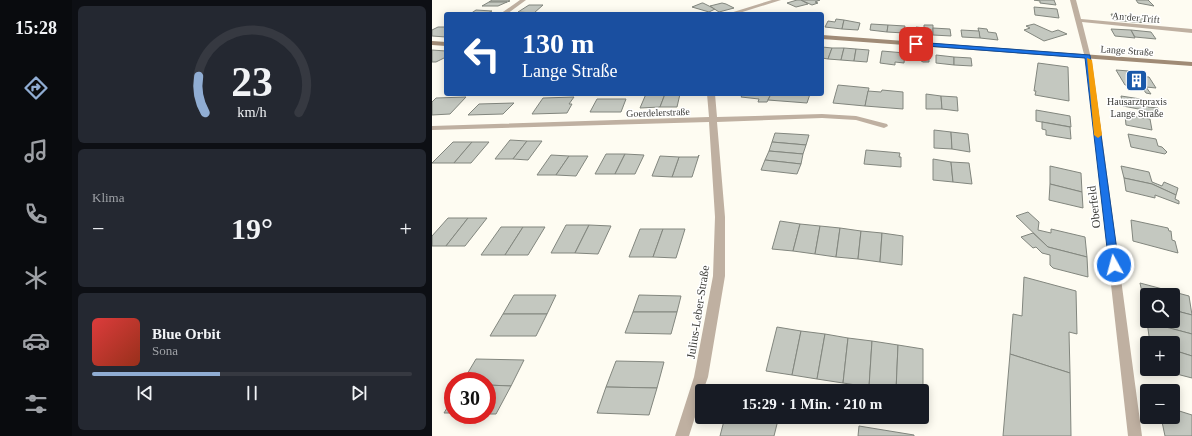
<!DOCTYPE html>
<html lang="de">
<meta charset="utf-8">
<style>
body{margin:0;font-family:Georgia,serif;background:#242831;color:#f1f3f6;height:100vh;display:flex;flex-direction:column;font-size:15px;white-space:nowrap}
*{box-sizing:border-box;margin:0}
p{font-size:13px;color:#9ea1a6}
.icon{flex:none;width:22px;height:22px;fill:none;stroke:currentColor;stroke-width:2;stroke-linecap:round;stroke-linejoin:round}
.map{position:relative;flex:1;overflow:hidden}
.drawer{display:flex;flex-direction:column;gap:6px;padding:6px;background:#0d0f14;width:360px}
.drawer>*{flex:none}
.guide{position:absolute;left:12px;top:12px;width:380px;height:84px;border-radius:4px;box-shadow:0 2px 10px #0003;background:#1a4fa0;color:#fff;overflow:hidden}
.buttons{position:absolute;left:708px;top:288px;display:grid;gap:8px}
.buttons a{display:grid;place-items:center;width:40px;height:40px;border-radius:4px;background:#171b24;box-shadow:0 2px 10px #0003;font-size:20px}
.speed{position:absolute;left:12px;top:372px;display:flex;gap:8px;font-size:20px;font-weight:700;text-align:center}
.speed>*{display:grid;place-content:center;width:52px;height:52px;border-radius:50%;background:#171b24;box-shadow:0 2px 10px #0003;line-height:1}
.speed .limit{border:6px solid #d22;background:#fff;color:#111}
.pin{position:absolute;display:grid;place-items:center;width:34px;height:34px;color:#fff;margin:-17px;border-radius:8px;box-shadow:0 2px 6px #0006}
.me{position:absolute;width:44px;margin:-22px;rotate:353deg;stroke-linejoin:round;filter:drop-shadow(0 0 3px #0008)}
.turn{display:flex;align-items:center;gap:14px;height:84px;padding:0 12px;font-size:18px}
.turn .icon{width:52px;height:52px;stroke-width:2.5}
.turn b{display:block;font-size:28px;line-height:34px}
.big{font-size:30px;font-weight:700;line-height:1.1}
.drawer .widget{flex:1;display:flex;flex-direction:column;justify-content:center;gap:6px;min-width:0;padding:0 14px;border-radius:6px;background:#242831}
.drawer .dial{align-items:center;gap:0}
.dial svg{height:104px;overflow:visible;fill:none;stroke:#363941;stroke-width:7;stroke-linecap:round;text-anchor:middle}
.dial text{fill:#f1f3f6;stroke:none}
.song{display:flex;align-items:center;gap:12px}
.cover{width:48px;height:48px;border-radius:6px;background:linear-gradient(135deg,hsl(0 70% 55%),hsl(10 70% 35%))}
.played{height:4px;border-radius:2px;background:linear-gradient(90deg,#90add3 40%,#363941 40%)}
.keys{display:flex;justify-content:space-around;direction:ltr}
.heat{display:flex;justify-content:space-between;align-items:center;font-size:22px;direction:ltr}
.trip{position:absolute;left:263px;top:384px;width:234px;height:40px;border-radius:4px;background:#171b24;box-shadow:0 2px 10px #0003;font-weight:700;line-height:40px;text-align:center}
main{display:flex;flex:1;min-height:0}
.tab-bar{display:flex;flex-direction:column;width:72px;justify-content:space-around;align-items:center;background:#090b0e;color:#9ea1a6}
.tab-bar .icon{width:28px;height:28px}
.tab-bar .current{color:#90add3}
.tab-bar b{font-size:18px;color:#f1f3f6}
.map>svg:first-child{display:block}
</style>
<main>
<nav class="tab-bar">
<b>15:28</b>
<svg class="icon current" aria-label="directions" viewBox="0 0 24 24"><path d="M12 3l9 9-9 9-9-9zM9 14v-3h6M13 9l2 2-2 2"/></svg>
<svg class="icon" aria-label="music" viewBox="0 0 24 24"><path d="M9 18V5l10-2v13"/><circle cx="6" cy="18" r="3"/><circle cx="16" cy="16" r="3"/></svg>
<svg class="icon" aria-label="phone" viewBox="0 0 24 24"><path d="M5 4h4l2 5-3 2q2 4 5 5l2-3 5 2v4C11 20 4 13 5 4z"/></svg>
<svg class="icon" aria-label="climate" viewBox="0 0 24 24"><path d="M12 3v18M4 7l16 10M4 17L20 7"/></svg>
<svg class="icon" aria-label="car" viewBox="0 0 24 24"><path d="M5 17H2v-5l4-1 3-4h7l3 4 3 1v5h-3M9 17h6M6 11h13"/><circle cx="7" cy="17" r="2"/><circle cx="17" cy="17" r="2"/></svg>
<svg class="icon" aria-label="filters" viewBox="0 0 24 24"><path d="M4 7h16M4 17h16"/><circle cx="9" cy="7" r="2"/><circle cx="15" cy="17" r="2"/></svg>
</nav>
<section class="drawer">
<div class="widget dial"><svg viewBox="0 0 100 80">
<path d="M14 69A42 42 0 1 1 86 69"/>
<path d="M14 69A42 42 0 0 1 9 41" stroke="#90add3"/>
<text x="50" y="56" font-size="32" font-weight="700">23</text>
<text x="50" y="72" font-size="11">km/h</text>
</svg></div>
<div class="widget"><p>Klima</p>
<div class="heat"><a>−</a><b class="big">19°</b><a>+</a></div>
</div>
<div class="widget">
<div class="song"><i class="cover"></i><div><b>Blue Orbit</b><p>Sona</p></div></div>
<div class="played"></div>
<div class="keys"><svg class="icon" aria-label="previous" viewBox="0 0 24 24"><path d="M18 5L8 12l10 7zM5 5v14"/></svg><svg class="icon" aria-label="pause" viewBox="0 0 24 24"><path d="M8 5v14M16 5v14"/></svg><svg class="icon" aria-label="next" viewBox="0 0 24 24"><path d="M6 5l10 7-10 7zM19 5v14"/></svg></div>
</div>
</section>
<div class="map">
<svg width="760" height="436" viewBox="0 0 760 436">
<rect width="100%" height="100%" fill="#fefcf2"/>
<g fill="#c4c8c0" stroke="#82867e">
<polygon points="60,0 76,0 78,1 75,2 57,2"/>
<polygon points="365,0 369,0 376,4 364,7 355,3"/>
<polygon points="369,0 388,0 383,2 386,3 380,5"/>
<polygon points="602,0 622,0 624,5 608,3 608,1"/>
<polygon points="704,0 716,0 722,6 706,3"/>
<polygon points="57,2 75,2 66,6 50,6"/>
<polygon points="270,3 271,3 283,9 277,12 260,7"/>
<polygon points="290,3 294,4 302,8 287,12 278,6"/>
<polygon points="97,5 111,5 102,13 86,12"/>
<polygon points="602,7 625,9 627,18 603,15"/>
<polygon points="44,10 60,11 56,13 59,13 58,14 38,14"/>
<polygon points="679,14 698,16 702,22 682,20"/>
<polygon points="698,16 717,17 721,23 702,22"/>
<polygon points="404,19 412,20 410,29 393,27 396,21 403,22"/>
<polygon points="412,20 428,23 426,30 410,29"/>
<polygon points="439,24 456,25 455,32 438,30"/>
<polygon points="602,24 620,32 626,30 635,34 612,41 592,30 598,28 594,26"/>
<polygon points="456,25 473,26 472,33 455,32"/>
<polygon points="492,25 501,25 501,35 484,34 484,27 492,28"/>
<polygon points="6,27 14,27 14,37 0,36 0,30"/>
<polygon points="501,28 518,29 519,36 501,35"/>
<polygon points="546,28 555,29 556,32 564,33 566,40 548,38"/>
<polygon points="679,29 699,30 703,38 683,36"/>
<polygon points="529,30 547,31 548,38 530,37"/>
<polygon points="699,30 719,32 724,39 703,37"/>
<polygon points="390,47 400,48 396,59 390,58"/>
<polygon points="400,48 412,48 409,60 396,59"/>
<polygon points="412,48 424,49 422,61 409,60"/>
<polygon points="424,49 437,50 435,62 422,61"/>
<polygon points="0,50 14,51 14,57 4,62 0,62"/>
<polygon points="450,51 473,53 472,63 463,62 463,65 448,63"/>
<polygon points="486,55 497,55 497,62 491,62 486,59"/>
<polygon points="504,55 522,57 522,65 504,63"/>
<polygon points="522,57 539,58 540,66 522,65"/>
<polygon points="606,63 636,67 637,101 603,95 604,91 602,91"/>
<polygon points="684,70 697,71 699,76 717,77 724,88 714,87 719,94 714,93 709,86 693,85"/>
<polygon points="406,85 437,88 433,106 401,103"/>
<polygon points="450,90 471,92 471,109 433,106 436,91 449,92"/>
<polygon points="214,94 233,94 228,107 208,108"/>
<polygon points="233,94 248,94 245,107 228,107"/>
<polygon points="311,94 339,94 335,102 326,102 327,99 309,97"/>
<polygon points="339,94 378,94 375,103 336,100"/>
<polygon points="494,94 509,96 510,109 494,109"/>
<polygon points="509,96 525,97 526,111 510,109"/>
<polygon points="689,96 715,100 716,107 726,108 727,113 691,106"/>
<polygon points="34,97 18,114 0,115 0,102 4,98"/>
<polygon points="142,97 137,104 140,104 135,113 100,114 111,98"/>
<polygon points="165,99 194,99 189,112 158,112"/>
<polygon points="82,103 71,114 36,115 47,104"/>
<polygon points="604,110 638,116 639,127 604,121"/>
<polygon points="693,115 718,119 720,130 694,125"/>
<polygon points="610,122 638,127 639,139 614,135 614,130 610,129"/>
<polygon points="502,130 519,132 520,149 502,148"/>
<polygon points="519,132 536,134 538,152 520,149"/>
<polygon points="343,133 377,135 374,145 340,142"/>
<polygon points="696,134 724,139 726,146 730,147 735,152 733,154 699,147"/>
<polygon points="78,140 95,141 81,159 63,159"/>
<polygon points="95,141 110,141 96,160 81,159"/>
<polygon points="21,142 40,142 22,163 0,163"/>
<polygon points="40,142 57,142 39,163 22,163"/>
<polygon points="340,142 374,145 371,154 337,151"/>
<polygon points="434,150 468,153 467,157 469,157 469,167 432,164"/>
<polygon points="337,151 371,154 369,164 333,160"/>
<polygon points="174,154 193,154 183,174 163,174"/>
<polygon points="193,154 212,155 203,174 183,174"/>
<polygon points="119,155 137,156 124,175 105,175"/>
<polygon points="267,155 260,177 240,177 247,157 266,157"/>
<polygon points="137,156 156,156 144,176 124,175"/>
<polygon points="228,156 247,157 240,177 220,176"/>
<polygon points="501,159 519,162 521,182 501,180"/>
<polygon points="333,160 369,164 365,174 329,170"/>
<polygon points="519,162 537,163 540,184 521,182"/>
<polygon points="618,166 649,173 650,192 618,184"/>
<polygon points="689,166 717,172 720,182 730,186 732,182 746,188 744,195 720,184 692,178"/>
<polygon points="692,178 720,184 744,195 743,199 747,201 747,204 723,195 723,198 694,191"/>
<polygon points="618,184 650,192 651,208 617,200"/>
<polygon points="596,212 607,222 606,230 619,233 619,229 653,237 655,257 616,247 584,216"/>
<polygon points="16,218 36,218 14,246 0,246 0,236"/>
<polygon points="36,218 55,218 33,246 14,246"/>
<polygon points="699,220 736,228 737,231 739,231 740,240 743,241 746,253 701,241"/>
<polygon points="348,221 368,224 361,251 340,249"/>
<polygon points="368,224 388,226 383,254 361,251"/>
<polygon points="134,225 157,225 143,253 119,253"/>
<polygon points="157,225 179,226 166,254 143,253"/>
<polygon points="388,226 408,228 404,257 383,254"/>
<polygon points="69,227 91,227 73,255 49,255"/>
<polygon points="91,227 113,227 96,255 73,255"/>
<polygon points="408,228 429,231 426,259 404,257"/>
<polygon points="208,229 231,229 221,257 197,257"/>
<polygon points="231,229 253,229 244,258 221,257"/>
<polygon points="429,231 450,233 448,262 426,259"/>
<polygon points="450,233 471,236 470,265 448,262"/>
<polygon points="601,233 616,247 655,257 656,277 621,268 618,265 618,255 610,253 604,247 601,248 589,237"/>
<polygon points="592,277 644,291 645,334 637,332 638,373 578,354 581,314 590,316"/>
<polygon points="708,283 757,296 760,315 741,310 741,295 715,295 715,303 712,302"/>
<polygon points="82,295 124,295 115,314 71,314"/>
<polygon points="207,295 249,296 245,312 201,312"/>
<polygon points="712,302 715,303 715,321 741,321 741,310 760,315 760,334 715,322"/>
<polygon points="201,312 245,312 239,334 193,333"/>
<polygon points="71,314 115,314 104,336 58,336"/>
<polygon points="715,322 760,334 760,356 741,350 741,343 718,343"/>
<polygon points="345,327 369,331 360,375 334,371"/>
<polygon points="369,331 393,334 385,379 360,375"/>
<polygon points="393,334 416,338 411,383 385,379"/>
<polygon points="416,338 440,341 437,387 411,383"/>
<polygon points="440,341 466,345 464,391 437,387"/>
<polygon points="466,345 491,349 491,395 490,391 464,391"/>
<polygon points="741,350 760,356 760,378 725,369 741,369"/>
<polygon points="578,354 638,373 639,436 571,436"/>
<polygon points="44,359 92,360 79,386 55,385 55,381 31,381"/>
<polygon points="184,361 232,362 225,388 174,387"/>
<polygon points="55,385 79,386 64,414 55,414"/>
<polygon points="174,387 225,388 217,415 165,413"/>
<polygon points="21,398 21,413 12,413"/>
<polygon points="741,409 760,415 760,436 733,436 729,417 741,417"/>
<polygon points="293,417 330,417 346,420 342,436 288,436"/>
<polygon points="427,426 482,435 482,436 426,436"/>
</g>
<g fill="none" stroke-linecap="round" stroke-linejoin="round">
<g fill="#bfb0a1" fill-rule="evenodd">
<polygon points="88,0 94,0 75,14 68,14"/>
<polygon points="340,0 349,0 304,14 295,14"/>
<polygon points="638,0 644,0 649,19 760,29 760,33 650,22 660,62 710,436 696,436 654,62"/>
<polygon points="275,94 283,94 285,117 390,114 424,116 455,124 456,126 452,128 424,120 390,118 285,122 293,217 293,276 276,377 271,391 270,391 270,395 257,436 243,436 262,377 281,276 283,217 277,122 0,130 0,126 277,117"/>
</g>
<g fill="#a08b76" fill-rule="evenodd">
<polygon points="390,35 760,62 760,66 390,39"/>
<polygon points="0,41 14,42 14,46 0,45"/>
</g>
</g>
<polygon fill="#1a73e8" stroke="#114b97" points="484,42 658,55 687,265 686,267 678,267 677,265 653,58 482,45 481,44"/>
<polygon fill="#f59e0b" points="655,58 660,60 670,135 666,138 662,135"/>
<defs>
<symbol id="building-square" viewBox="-11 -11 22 22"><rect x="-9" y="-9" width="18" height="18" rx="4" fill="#1958a9" stroke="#fff"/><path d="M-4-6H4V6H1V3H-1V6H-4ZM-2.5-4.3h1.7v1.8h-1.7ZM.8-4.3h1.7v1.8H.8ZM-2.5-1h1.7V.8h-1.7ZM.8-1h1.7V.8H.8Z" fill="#fff"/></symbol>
</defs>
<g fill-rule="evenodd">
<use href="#building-square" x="692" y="68" width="25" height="25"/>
</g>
<g text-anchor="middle" stroke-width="3" stroke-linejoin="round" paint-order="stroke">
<g font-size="10" fill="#3d3d39" stroke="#fff">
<text transform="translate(704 17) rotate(5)" y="4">An der Trift</text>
<text transform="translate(695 50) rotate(4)" y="4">Lange Straße</text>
<text transform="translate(226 112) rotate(-2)" y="4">Goerdelerstraße</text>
</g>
<g font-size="10" fill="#3d3d39" stroke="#fff">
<text x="705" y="105">Hausarztpraxis<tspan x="705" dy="12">Lange Straße</tspan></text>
</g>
<g font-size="12" fill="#3d3d39" stroke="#fff">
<text transform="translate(662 207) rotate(-97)" y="4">Oberfeld</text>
<text transform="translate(266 312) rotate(-81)" y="4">Julius-Leber-Straße</text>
</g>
</g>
</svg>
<div class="buttons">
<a><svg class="icon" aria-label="search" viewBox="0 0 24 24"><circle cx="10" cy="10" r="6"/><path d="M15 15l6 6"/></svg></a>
<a>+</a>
<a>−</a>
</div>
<div class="speed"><div class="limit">30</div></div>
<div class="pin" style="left:484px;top:44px;background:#d93025"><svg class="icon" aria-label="arrive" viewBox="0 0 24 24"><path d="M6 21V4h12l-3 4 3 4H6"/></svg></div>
<svg class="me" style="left:682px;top:265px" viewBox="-20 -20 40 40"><circle r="17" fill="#1a73e8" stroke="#fff" stroke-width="3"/><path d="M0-11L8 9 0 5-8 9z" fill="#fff"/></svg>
<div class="trip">15:29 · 1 Min. · 210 m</div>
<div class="guide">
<div class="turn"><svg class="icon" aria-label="left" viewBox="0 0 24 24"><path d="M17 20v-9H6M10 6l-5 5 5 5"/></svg><div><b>130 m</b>Lange Straße</div></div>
</div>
</div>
</main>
